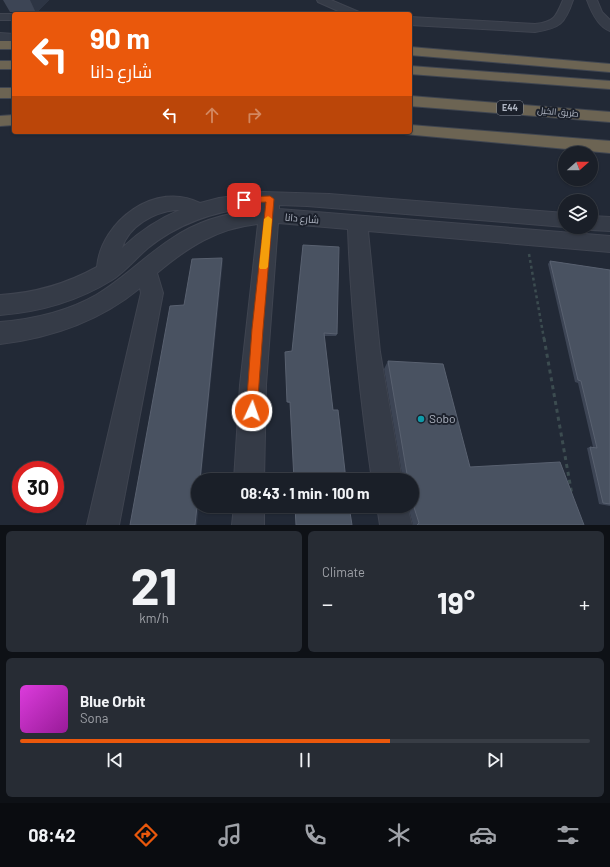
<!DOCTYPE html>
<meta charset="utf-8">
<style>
body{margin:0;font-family:Barlow,Cairo,sans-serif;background:#272c34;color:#f1f3f6;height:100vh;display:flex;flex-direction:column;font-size:15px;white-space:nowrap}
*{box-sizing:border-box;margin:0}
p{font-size:13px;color:#9fa2a8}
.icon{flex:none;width:22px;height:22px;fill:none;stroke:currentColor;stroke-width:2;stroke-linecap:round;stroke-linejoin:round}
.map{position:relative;height:525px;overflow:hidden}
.drawer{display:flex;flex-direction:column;gap:6px;padding:6px;background:#0e1116;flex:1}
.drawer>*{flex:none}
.guide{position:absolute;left:12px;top:12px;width:400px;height:122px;border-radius:4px;box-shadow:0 1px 3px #0004,0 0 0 1px #383d45;background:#ea580c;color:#fff;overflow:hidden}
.needle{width:26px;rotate:69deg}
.fabs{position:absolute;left:558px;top:146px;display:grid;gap:8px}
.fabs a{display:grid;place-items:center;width:40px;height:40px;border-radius:50%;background:#1a1f28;box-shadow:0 1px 3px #0004,0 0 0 1px #383d45;font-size:20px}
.speed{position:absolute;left:12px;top:461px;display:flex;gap:8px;font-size:20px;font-weight:700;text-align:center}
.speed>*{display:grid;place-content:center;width:52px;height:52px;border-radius:50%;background:#1a1f28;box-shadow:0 1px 3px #0004,0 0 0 1px #383d45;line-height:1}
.speed .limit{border:6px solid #d22;background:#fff;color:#111}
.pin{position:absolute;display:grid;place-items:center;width:34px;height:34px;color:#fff;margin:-17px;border-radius:8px;box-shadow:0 2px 6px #0006}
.me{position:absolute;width:44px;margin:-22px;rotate:3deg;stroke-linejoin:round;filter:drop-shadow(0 0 3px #0008)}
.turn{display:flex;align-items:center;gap:14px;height:84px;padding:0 12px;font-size:18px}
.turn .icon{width:52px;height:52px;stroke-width:2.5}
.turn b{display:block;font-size:28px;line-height:34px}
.lanes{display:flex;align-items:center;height:38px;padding:0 12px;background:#0003;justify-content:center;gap:20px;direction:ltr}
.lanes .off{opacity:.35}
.big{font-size:30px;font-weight:700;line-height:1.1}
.drawer .widget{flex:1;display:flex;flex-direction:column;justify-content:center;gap:6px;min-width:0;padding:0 14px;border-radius:6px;background:#272c34}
.drawer .dial{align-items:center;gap:0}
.dial b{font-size:52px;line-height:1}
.song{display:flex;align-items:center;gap:12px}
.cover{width:48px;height:48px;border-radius:6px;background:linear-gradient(135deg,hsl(300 70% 55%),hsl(300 70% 35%))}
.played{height:4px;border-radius:2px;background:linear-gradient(90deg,#ea580c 65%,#383d45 65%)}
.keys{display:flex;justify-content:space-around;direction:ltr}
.heat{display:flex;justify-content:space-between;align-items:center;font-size:22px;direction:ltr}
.drawer .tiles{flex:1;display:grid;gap:6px;grid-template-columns:1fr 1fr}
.widget:last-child{grid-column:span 2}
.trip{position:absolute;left:191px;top:473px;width:228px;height:40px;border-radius:20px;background:#1a1f28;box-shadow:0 1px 3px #0004,0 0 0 1px #383d45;font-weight:700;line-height:40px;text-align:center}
.menu{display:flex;height:64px;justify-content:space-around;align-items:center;background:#0a0c10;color:#9fa2a8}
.menu .icon{width:28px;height:28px}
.menu .current{color:#ea580c}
.menu b{font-size:18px;color:#f1f3f6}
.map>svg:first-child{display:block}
</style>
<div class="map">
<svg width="610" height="525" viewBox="0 0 610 525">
<rect width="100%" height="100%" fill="#222936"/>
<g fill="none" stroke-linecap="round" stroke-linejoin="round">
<defs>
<g id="minor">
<polygon points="317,0 331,0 359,12 361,14 345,14 318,2"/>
<path d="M563,0H573C565,24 560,28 535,32L410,25V17L535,24C554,22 556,17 563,0Z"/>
<path d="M587,0H597L602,12L610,20V31C598,27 591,11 587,0Z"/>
<polygon points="0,14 16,14 14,14 14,20 0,20"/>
<polygon points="0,33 14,34 14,42 0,41"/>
<path d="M263,192L329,194L565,213V227L307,206L279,205V209L610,236V252L368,231L380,352L402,480H372C360,397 351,313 348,229L278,223L266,385L264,480H234L240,385L258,224C217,228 188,247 157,273L163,293L119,525H87L141,293L140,288C100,321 51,338 0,344V322C34,319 66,312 96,295C123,279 145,256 171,239C197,221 229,212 260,210V206C219,210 181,221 148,248C136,258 126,271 112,280C78,301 40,312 0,315V295C36,293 66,284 97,267C101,221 156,180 200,203L219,198ZM176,210H180C158,219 139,232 122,248C129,226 154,212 176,210Z"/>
<polygon points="591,216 610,217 610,231 591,230 584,228 583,227 591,227"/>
<polygon points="234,506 264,506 264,525 232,525"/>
<polygon points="377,506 407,506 412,525 380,525"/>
</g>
<g id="highway">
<rect x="0" y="41" width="14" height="8"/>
<polygon points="410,47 610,64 610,72 410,55"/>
<rect x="0" y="61" width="14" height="8"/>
<polygon points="410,66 610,81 610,89 410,74"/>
<rect x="0" y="88" width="14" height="10"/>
<polygon points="410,96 610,112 610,122 410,106"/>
<polygon points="14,115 14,125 0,126 0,116"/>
<polygon points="410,125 610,141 610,153 404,134 403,132 410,132"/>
</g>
</defs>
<use href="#minor" stroke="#3f4450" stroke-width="2"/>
<use href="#highway" stroke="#404651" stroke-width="2"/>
<polyline stroke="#3c4c50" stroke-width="2.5" stroke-dasharray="3 3" stroke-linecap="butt" points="529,254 544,339"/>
<polyline stroke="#3c4c50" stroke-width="3" stroke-dasharray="4 4" stroke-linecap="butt" points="544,338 572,495"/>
<use href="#minor" fill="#353b47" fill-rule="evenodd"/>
<use href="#highway" fill="#6c6453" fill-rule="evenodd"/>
</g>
<g fill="#3d4555">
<polygon points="3,0 49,0 36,13 10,12"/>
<polygon points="303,245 337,334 336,336 324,336 333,410 290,403 288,403"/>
<polygon points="550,261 610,270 610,506 599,504 587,448 590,447 593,447 578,383 575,382 548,264"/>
<polygon points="388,361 470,467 584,525 413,525 408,506 412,506 412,480 403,480 384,369"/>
</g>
<g fill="#2d3544">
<polygon points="30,0 49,0 36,13"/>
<polygon points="222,258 223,261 201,480 200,480"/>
<polygon points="198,497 198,506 199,506 197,525 195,525"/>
</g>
<g fill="#495261" stroke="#596170">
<polygon points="303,245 339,247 337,334 324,333 333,410 338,410 346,480 294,480 290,402 287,402 285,352 292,351"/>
<polygon points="222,258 200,480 198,480 198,497 195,525 130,525 170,306 184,305 192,259"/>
<polygon points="550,261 610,270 610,504 603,503 590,447 597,448 581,381 578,380"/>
<polygon points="388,361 443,364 470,467 560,462 584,525 417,525 419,523 412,501 412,480 408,480"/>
<polygon points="295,506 349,506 352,525 296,525"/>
</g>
<polygon fill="#ea580c" stroke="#983908" points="270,196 274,199 263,329 257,411 256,415 252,417 247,415 246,411 252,329 266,202 244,203 240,200 244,197"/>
<polygon fill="#f59e0b" points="268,216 272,219 268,267 266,269 260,269 259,267 264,219"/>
<circle fill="#0f9aa8" stroke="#1b202b" stroke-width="1.5" cx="421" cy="419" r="4"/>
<g text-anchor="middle" stroke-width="4" stroke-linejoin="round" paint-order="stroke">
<rect fill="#1b202b" stroke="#838995" stroke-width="1" x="497" y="101" width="26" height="14" rx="3"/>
<g font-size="9" font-weight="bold" fill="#b0b6c3">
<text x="510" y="111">E44</text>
</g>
<g font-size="9" fill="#b0b6c3" stroke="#1b202b">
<text transform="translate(558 112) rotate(5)" y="3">طريق الخيل</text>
</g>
<g font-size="10" fill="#b0b6c3" stroke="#1b202b">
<text transform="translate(302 218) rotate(5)" y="4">شارع دانا</text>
</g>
<g font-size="12" fill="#b0b6c3" stroke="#1b202b" text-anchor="start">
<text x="429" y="423">Sobo</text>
</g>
</g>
</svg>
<div class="fabs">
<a><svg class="needle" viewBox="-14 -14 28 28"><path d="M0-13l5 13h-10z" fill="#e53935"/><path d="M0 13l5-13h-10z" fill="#9fa2a8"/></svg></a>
<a><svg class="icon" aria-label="layers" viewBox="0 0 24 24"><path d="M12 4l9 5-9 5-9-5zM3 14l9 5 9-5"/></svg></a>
</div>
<div class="speed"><div class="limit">30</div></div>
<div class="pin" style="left:244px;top:200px;background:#d93025"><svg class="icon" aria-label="arrive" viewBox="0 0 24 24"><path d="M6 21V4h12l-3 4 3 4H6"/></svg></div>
<svg class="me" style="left:252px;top:411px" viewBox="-20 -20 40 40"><circle r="17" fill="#ea580c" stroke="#fff" stroke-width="3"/><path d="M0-11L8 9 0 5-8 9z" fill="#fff"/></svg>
<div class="trip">08:43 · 1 min · 100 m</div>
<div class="guide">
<div class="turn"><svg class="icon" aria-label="left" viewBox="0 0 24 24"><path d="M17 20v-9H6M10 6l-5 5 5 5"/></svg><div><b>90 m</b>شارع دانا</div></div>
<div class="lanes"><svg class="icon" aria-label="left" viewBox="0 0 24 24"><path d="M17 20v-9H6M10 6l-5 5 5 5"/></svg><svg class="icon off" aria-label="ahead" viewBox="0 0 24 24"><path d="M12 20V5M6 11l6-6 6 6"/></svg><svg class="icon off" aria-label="right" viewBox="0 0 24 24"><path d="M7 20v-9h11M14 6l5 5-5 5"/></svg></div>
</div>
</div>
<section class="drawer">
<div class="tiles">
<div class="widget dial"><b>21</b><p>km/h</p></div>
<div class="widget"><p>Climate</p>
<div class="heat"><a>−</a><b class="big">19°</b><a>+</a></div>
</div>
<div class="widget">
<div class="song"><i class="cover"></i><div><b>Blue Orbit</b><p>Sona</p></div></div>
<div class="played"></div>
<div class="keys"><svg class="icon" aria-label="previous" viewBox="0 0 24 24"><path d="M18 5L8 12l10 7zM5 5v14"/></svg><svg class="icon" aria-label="pause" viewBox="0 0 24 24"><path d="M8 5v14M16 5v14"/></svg><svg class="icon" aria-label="next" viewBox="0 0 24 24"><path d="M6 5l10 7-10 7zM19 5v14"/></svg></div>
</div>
</div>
</section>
<nav class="menu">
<b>08:42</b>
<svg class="icon current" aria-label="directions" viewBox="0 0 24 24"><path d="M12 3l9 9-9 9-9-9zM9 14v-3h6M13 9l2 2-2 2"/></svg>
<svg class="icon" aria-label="music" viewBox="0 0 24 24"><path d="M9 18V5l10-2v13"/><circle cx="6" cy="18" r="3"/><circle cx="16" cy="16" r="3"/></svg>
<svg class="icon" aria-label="phone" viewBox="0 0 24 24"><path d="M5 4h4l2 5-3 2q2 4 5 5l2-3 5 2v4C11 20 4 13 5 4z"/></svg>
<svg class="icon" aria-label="climate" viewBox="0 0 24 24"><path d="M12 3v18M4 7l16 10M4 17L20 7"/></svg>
<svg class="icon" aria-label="car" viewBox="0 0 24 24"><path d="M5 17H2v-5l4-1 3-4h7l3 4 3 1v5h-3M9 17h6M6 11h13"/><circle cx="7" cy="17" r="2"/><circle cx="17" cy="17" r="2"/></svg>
<svg class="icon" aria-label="filters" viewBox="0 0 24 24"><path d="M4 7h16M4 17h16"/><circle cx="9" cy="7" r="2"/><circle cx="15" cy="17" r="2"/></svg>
</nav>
